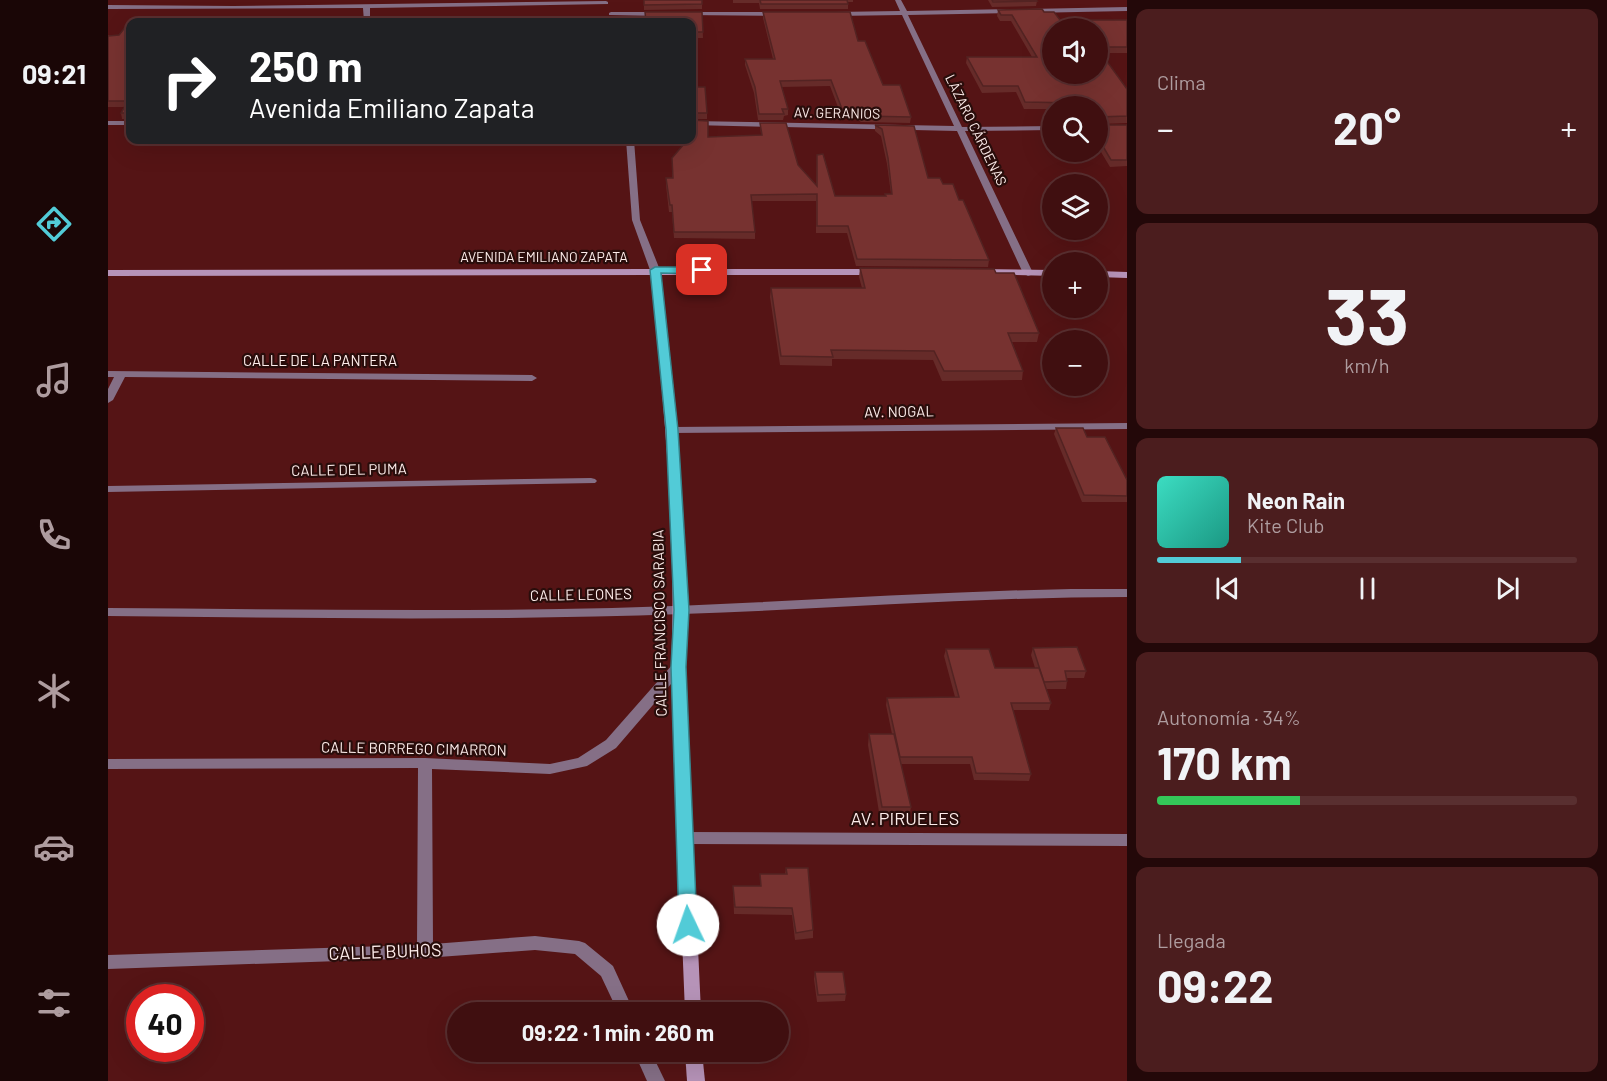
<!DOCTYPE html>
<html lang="es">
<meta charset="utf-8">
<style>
body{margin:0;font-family:Barlow,sans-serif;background:#4b1d1e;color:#f1f3f6;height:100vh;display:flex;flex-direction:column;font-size:22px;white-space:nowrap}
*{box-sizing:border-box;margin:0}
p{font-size:20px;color:#ae9c9f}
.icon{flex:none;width:33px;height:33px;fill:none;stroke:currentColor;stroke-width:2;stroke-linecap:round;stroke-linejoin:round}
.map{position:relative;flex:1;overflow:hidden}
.drawer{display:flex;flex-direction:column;gap:9px;padding:9px;background:#230809;width:480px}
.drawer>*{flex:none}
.guide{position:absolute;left:18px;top:18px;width:570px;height:126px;border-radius:12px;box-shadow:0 6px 24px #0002,0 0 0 2px #592f30;background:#202124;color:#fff;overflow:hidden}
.tools{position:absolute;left:934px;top:18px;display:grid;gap:12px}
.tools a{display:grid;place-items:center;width:66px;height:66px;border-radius:50%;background:#400f10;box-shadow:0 6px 24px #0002,0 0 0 2px #592f30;font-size:30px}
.speed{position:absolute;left:18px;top:984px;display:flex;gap:12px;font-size:30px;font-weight:700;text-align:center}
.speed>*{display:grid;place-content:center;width:78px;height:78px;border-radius:50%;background:#400f10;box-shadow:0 6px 24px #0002,0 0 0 2px #592f30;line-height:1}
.speed .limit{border:9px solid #d22;background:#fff;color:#111}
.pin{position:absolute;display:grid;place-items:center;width:51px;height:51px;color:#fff;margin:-26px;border-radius:12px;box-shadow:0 3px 9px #0006}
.me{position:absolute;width:66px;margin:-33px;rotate:357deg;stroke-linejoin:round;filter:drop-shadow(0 0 4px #0008)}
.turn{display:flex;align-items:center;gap:21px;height:126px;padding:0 24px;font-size:27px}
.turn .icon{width:78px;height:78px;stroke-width:2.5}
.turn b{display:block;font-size:42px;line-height:51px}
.big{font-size:45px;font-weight:700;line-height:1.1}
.drawer .card{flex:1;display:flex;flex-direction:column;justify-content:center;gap:9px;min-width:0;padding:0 21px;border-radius:12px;background:#4b1d1e}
.drawer .dial{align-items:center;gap:0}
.dial b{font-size:78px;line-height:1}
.song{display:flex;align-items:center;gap:18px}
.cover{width:72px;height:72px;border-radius:9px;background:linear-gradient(135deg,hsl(170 70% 55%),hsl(170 70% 35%))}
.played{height:6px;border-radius:3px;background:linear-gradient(90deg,#52cbd7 20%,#592f30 20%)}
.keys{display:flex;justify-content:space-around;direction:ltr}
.heat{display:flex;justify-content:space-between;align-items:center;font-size:33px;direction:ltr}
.charge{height:9px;border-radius:4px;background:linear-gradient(90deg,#34c759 34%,#592f30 0)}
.trip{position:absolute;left:339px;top:1002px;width:342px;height:60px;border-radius:30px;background:#400f10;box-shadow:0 6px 24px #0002,0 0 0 2px #592f30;font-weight:700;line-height:60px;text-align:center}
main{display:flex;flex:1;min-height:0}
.dock{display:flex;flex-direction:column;width:108px;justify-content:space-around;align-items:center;background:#1a0606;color:#ae9c9f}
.dock .icon{width:42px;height:42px}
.dock .active{color:#52cbd7}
.dock b{font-size:27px;color:#f1f3f6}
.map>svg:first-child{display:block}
</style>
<main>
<nav class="dock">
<b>09:21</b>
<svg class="icon active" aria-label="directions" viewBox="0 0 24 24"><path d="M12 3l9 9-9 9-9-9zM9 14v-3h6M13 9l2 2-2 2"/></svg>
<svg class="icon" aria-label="music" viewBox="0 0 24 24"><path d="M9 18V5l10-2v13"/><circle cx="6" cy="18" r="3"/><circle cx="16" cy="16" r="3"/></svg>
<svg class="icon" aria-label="phone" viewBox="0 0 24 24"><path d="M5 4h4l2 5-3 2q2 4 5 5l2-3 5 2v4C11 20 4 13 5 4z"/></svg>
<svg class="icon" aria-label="climate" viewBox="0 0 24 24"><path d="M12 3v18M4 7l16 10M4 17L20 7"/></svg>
<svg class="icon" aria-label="car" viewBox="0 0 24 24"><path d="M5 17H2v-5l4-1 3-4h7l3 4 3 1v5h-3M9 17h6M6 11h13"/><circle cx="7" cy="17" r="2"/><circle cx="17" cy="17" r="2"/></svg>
<svg class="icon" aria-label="filters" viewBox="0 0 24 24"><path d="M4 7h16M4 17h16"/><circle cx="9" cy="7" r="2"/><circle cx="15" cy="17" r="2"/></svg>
</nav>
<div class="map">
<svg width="1019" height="1081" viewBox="0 0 1019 1081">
<rect width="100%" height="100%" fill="#551415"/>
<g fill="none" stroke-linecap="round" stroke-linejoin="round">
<g fill="#856f86" fill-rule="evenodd">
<polygon points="787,0 793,0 799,11 904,9 907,11 904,13 800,15 854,127 945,126 945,130 857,131 925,273 923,275 920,276 915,273 849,131 584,125 584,121 846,126 794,15 726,16 723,14 726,12 792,11"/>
<polygon points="498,1 500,2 500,4 262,8 262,22 256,22 255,8 0,9 0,5 125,6"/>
<polygon points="1019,7 1019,11 921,13 918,11 921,9"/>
<polygon points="503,12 553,12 556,14 553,16 501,15 501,13"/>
<polygon points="579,12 670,12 673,14 670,16 577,15 577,13"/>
<rect x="0" y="121" width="22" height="4"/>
<polygon points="518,140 526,140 532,220 552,270 547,273 542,270 524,220"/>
<polygon points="0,371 424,375 429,378 424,381 17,377 5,400 0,403 0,389 6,377 0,377"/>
<polygon points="1019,423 1019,429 564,433 559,430 564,427"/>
<polygon points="483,478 487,479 489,481 487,483 0,492 0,486"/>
<path d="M963,589H1019V597C870,597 722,609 574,614C383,621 191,618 0,616V608C168,609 336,612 504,608C657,604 810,592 963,589Z"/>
<polygon points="570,662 575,664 577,667 575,670 508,748 479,766 442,774 324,769 325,944 427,936 471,941 477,943 505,966 526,1012 510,1012 493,976 467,954 427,950 317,958 0,969 0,955 309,945 310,768 0,769 0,759 317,758 442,764 470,758 498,740 565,664"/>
<polygon points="576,832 1019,834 1019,846 576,844 571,842 569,838 571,834"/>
<polygon points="526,1052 543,1052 557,1081 539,1081"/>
</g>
<g fill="#b693b8" fill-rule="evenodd">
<path d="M547,267L551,269H767L772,272L767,275H552C567,406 581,535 577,667L593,1012H577L563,667C569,535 556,406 543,275L0,276V270L543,269Z"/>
<polygon points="871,269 945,270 945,276 868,274 866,272"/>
<polygon points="990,271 1019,272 1019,278 990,277"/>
<polygon points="577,1052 594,1052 597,1081 579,1081"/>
</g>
</g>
<g fill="#662b29" fill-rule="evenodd">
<polygon points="536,0 594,0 594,9 536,10"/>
<polygon points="625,0 745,0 745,2 740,2 740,9 652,9 651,3 625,3"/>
<polygon points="880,0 928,0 929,1 928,6 884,7"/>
<path d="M890,10L936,12L952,20H1019V53H993L1019,89V123L990,124V106H945V109H916L908,92L874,93L858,63L859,57H924L903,21H892L889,16ZM990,28V74H945Z"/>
<polygon points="537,12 594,12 595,38 584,38 584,22 537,22"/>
<polygon points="655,12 750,41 775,85 803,117 802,123 753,122 743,115 733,115 722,86 674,87 680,109 680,115 676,116 675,120 650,120 646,93 637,65 637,59 665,59 655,18"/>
<polygon points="22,25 22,119 14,119 13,113 17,107 0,107 0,35 11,35"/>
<polygon points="584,87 599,113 599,119 584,119 584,120"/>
<polygon points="652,123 708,186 709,155 727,196 777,196 777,194 783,194 779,164 773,136 767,131 767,125 806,126 820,178 835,184 851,200 881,260 880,267 748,266 739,233 708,233 708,201 643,201 647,232 647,239 566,238 564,212 561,212 558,185 558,178 564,178 564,158 576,145 600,137 653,135"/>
<polygon points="990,125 1019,125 1019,166 1002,167 990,147"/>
<polygon points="752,268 888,273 931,333 929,342 904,342 915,371 914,380 834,381 825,360 724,359 724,366 672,365 662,297 663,288 754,288 751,277"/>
<polygon points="948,428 979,437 1019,480 1019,502 974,502 946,434"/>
<polygon points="925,648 978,671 976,678 959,678 959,681 958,689 938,689 943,703 941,710 905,710 923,774 921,781 866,780 862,764 793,764 803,807 801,818 772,818 760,745 761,734 784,734 778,705 779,698 847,697 836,656 838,649 887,668 927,668 923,655"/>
<polygon points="678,868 705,930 705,938 687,940 684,915 626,914 625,886 652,886 652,874 677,874"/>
<polygon points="707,972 738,994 737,1001 709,1002 706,979"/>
</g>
<g fill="#773230" stroke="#532322" stroke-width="1.5">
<polygon points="536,0 594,0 594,4 536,5"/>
<polygon points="652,0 739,0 740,4 653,4"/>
<polygon points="884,0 928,0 929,1 885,2"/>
<polygon points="934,9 936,12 946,12 952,20 1019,20 1019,47 990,47 990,28 945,28 945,74 990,74 990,49 1019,89 1019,116 991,117 990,124 990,106 970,106 968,103 917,102 910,86 875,86 859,57 929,57 904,15 893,15 890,10"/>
<polygon points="537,12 594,12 595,32 584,32 584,22 538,22"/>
<polygon points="655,12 742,12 750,41 757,41 775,85 792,85 803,117 753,116 744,109 734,109 723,80 672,81 680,109 674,109 676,114 651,114 647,87 637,59 667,59"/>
<polygon points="19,25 22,25 22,113 13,113 20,101 0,101 0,36 11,35"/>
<polygon points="584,87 597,87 599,113 584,113 584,115"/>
<polygon points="584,120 600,121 600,137 654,135 652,123 678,123 690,165 709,186 709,155 715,154 727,196 778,196 777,194 784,194 780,158 774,129 767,125 806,126 820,178 832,178 835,184 845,184 851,200 855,200 881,260 749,259 740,226 709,226 709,194 643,195 647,232 566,232 564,205 562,205 558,178 565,178 564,158 576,144 576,140 584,140"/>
<polygon points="990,125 1019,125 1019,160 1003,160 990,138"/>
<polygon points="752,268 886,269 888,273 906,273 931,333 900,333 915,371 836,371 826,351 723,350 725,357 673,356 663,288 757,288"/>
<polygon points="948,428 975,428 979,437 997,437 1019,480 1019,496 976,495"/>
<polygon points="969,647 978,671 957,671 959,681 936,682 925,648"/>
<polygon points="838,649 881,649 887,668 931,668 943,703 903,703 923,774 868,773 864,757 792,757 779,698 851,697"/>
<polygon points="761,734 786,734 803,807 774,807"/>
<polygon points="678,868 700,868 705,930 688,933 684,908 627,907 625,886 653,886 652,874 679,874"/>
<polygon points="707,972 735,972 738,994 710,995"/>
</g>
<polygon fill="#52cbd7" stroke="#35848c" stroke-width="1.5" points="547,267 594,267 599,270 594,274 553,273 570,430 581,610 578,667 589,925 587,930 580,932 574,930 571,925 563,667 566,610 558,430 542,270"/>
<g text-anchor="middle" stroke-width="4.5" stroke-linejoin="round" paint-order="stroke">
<g font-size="14" fill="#fdecea" stroke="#290d0b">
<text transform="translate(729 113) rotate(1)" y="5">AV. GERANIOS</text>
<text transform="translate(868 130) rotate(64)" y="5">LÁZARO CÁRDENAS</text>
<text x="436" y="262">AVENIDA EMILIANO ZAPATA</text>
</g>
<g font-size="15" fill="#fdecea" stroke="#290d0b">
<text x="212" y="366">CALLE DE LA PANTERA</text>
<text transform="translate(791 412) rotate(-1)" y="5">AV. NOGAL</text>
<text transform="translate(241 470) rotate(-1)" y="5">CALLE DEL PUMA</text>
<text transform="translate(473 595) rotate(-1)" y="5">CALLE LEONES</text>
<text transform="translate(552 623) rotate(-91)" y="5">CALLE FRANCISCO SARABIA</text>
<text transform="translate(306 749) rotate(1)" y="5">CALLE BORREGO CIMARRON</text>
</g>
<g font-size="18" fill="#fdecea" stroke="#290d0b">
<text x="797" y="825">AV. PIRUELES</text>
<text transform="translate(277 952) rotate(-2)" y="6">CALLE BUHOS</text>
</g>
</g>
</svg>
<div class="tools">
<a><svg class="icon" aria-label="sound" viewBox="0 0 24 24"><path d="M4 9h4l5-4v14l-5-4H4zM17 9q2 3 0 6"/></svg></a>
<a><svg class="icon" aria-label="search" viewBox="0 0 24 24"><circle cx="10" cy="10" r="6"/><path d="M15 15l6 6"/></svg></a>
<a><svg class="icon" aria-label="layers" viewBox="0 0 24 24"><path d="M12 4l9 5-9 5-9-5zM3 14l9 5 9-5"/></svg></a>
<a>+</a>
<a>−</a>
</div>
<div class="speed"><div class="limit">40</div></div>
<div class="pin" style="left:594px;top:270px;background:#d93025"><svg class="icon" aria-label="arrive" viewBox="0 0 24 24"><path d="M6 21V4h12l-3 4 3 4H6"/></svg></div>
<svg class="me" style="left:580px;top:925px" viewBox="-20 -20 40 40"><circle r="19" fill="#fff"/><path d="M0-13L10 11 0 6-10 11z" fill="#52cbd7"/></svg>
<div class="trip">09:22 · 1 min · 260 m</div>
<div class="guide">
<div class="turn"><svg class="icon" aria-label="right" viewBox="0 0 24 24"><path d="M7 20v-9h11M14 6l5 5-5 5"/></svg><div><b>250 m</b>Avenida Emiliano Zapata</div></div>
</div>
</div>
<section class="drawer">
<div class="card"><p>Clima</p>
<div class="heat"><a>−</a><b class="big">20°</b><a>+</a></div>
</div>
<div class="card dial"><b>33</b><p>km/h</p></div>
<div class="card">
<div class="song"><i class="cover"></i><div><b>Neon Rain</b><p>Kite Club</p></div></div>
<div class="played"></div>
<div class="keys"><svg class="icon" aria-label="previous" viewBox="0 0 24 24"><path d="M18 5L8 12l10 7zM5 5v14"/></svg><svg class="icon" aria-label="pause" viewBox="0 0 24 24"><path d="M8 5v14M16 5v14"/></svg><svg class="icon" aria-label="next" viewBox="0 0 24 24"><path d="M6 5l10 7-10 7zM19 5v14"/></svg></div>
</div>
<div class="card"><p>Autonomía · 34%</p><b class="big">170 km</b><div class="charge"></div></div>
<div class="card"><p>Llegada</p><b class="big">09:22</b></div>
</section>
</main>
